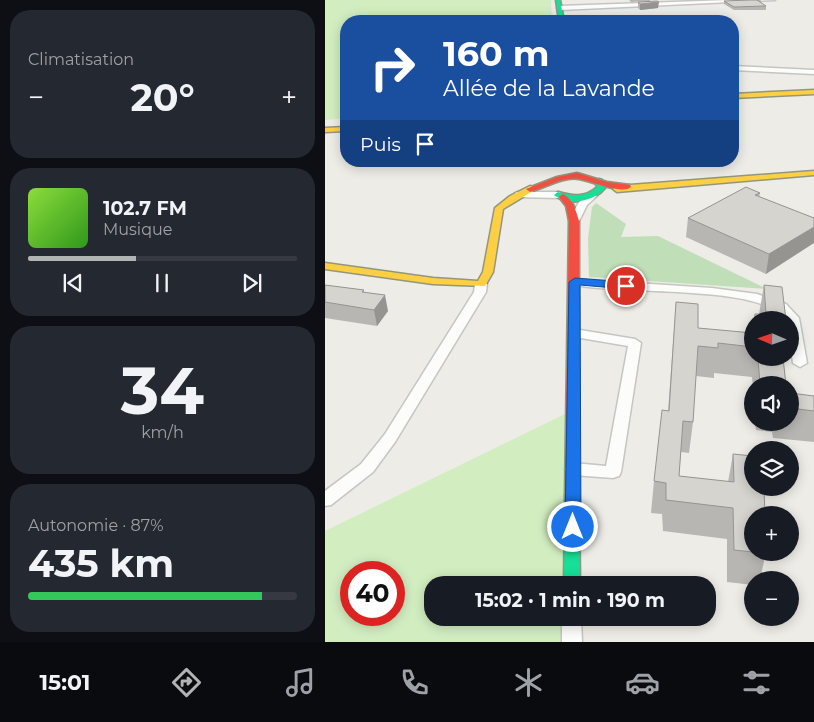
<!DOCTYPE html>
<html lang="fr">
<meta charset="utf-8">
<style>
body{margin:0;font-family:Montserrat,sans-serif;background:#242831;color:#f1f3f6;height:100vh;display:flex;flex-direction:column;font-size:19px;white-space:nowrap}
*{box-sizing:border-box;margin:0}
p{font-size:16px;color:#9ea1a6}
.icon{flex:none;width:28px;height:28px;fill:none;stroke:currentColor;stroke-width:2;stroke-linecap:round;stroke-linejoin:round}
.map{position:relative;flex:1;overflow:hidden}
.side{display:flex;flex-direction:column;gap:10px;padding:10px;background:#0d0f14;width:325px}
.side>*{flex:none}
.banner{position:absolute;left:15px;top:15px;width:399px;height:152px;border-radius:20px;box-shadow:0 2px 12px #0003;background:#1a4fa0;color:#fff;overflow:hidden}
.needle{width:32px;rotate:272deg}
.buttons{position:absolute;left:419px;top:311px;display:grid;gap:10px}
.buttons a{display:grid;place-items:center;width:55px;height:55px;border-radius:50%;background:#171b24;box-shadow:0 2px 12px #0003;font-size:25px}
.speed{position:absolute;left:15px;top:561px;display:flex;gap:10px;font-size:25px;font-weight:700;text-align:center}
.speed>*{display:grid;place-content:center;width:65px;height:65px;border-radius:50%;background:#171b24;box-shadow:0 2px 12px #0003;line-height:1}
.speed .limit{border:8px solid #d22;background:#fff;color:#111}
.pin{position:absolute;display:grid;place-items:center;width:42px;height:42px;color:#fff;margin:-21px;border:2px solid #fff;border-radius:50%;box-shadow:0 1px 5px #0007}
.me{position:absolute;width:55px;margin:-28px;rotate:0deg;stroke-linejoin:round;filter:drop-shadow(0 0 4px #0008)}
.turn{display:flex;align-items:center;gap:18px;height:105px;padding:0 20px;font-size:22px}
.turn .icon{width:65px;height:65px;stroke-width:2.5}
.turn b{display:block;font-size:35px;line-height:42px}
.then{display:flex;align-items:center;height:48px;padding:0 20px;background:#0003;gap:10px;font-size:19px}
.big{font-size:38px;font-weight:700;line-height:1.1}
.side .card{flex:1;display:flex;flex-direction:column;justify-content:center;gap:8px;min-width:0;padding:0 18px;border-radius:20px;background:#242831}
.side .dial{align-items:center;gap:0}
.dial b{font-size:65px;line-height:1}
.song{display:flex;align-items:center;gap:15px}
.cover{width:60px;height:60px;border-radius:8px;background:linear-gradient(135deg,hsl(90 70% 55%),hsl(110 70% 35%))}
.played{height:5px;border-radius:2px;background:linear-gradient(90deg,#b2b4b4 40%,#363941 40%)}
.keys{display:flex;justify-content:space-around;direction:ltr}
.heat{display:flex;justify-content:space-between;align-items:center;font-size:28px;direction:ltr}
.charge{height:8px;border-radius:4px;background:linear-gradient(90deg,#34c759 87%,#363941 0)}
.trip{position:absolute;left:99px;top:576px;width:292px;height:50px;border-radius:20px;background:#171b24;box-shadow:0 2px 12px #0003;font-weight:700;line-height:50px;text-align:center}
.menu{display:flex;height:80px;justify-content:space-around;align-items:center;background:#090b0e;color:#9ea1a6}
.menu .icon{width:35px;height:35px}
.menu .selected{color:#b2b4b4}
.menu b{font-size:22px;color:#f1f3f6}
main{display:flex;flex:1;min-height:0}
.map>svg:first-child{display:block}
</style>
<main>
<section class="side">
<div class="card"><p>Climatisation</p>
<div class="heat"><a>−</a><b class="big">20°</b><a>+</a></div>
</div>
<div class="card">
<div class="song"><i class="cover"></i><div><b>102.7 FM</b><p>Musique</p></div></div>
<div class="played"></div>
<div class="keys"><svg class="icon" aria-label="previous" viewBox="0 0 24 24"><path d="M18 5L8 12l10 7zM5 5v14"/></svg><svg class="icon" aria-label="pause" viewBox="0 0 24 24"><path d="M8 5v14M16 5v14"/></svg><svg class="icon" aria-label="next" viewBox="0 0 24 24"><path d="M6 5l10 7-10 7zM19 5v14"/></svg></div>
</div>
<div class="card dial"><b>34</b><p>km/h</p></div>
<div class="card"><p>Autonomie · 87%</p><b class="big">435 km</b><div class="charge"></div></div>
</section>
<div class="map">
<svg width="489" height="642" viewBox="0 0 489 642">
<rect width="100%" height="100%" fill="#edece6"/>
<g fill="#d2eec1" fill-rule="evenodd">
<polygon points="0,0 226,0 227,21 21,21 21,118 0,120"/>
<path d="M244,412L245,585H108V618H245L246,642H0V531ZM26,572H69V615H26Z"/>
</g>
<polygon fill="#c0dfb8" points="271,203 301,224 296,237 333,236 442,289 264,277 263,238 267,207"/>
<g fill="none" stroke-linecap="round" stroke-linejoin="round">
<defs>
<g id="street">
<polygon points="404,0 450,0 235,10 232,8 235,6"/>
<polygon points="408,66 489,70 489,74 408,70"/>
<polygon points="193,192 234,192 239,195 234,198 190,197 190,193"/>
<polygon points="267,193 272,196 262,205 253,223 245,223 244,221 254,202"/>
<path d="M250,279L387,288L432,294L461,304L474,318L482,363L475,367L468,363L465,340V320H462C437,283 292,296 246,284L244,282L246,280Z"/>
<polygon points="156,280 162,284 161,292 70,442 48,472 6,505 0,506 0,491 36,464 60,434 149,292 150,284"/>
<polygon points="249,329 310,339 316,343 296,472 294,476 288,478 248,475 242,473 240,469 242,465 248,463 281,466 303,346 244,336 243,333 244,330"/>
<polygon points="237,618 256,618 257,642 237,642"/>
</g>
<g id="fast">
<polygon points="231,0 235,0 239,21 234,21"/>
<path d="M274,179L277,180L280,188C269,202 243,206 229,195L233,192C247,196 260,198 272,187L270,182Z"/>
<polygon points="247,490 252,492 254,496 255,585 239,585 240,496 242,492"/>
</g>
<g id="slow">
<polygon points="489,90 489,94 408,98 408,94"/>
<polygon points="21,127 21,131 0,132 0,128"/>
<polygon points="489,171 489,175 292,192 288,189 292,186"/>
<polygon points="205,186 208,187 208,191 178,209 168,272 160,286 108,284 0,269 0,263 108,278 153,281 158,272 170,208 185,196"/>
</g>
<g id="jam">
<path d="M252,173L282,182L305,185L306,187C297,195 266,181 254,179C238,176 220,188 205,192L201,189L232,177Z"/>
<path d="M238,194C248,199 251,211 254,221V496L252,500L247,502L242,500L240,496L244,221L241,206L234,197Z"/>
</g>
</defs>
<use href="#street" stroke="#c5c5c2" stroke-width="3"/>
<use href="#fast" stroke="#91977e" stroke-width="3"/>
<use href="#slow" stroke="#91977e" stroke-width="3"/>
<use href="#jam" stroke="#91977e" stroke-width="3"/>
<use href="#street" fill="#fcfcfb" fill-rule="evenodd"/>
<use href="#fast" fill="#16e098" fill-rule="evenodd"/>
<use href="#slow" fill="#ffcf43" fill-rule="evenodd"/>
<use href="#jam" fill="#f24e42" fill-rule="evenodd"/>
</g>
<g fill="#b8b6b2">
<polygon points="304,0 325,0 325,1 306,2"/>
<polygon points="424,0 436,0 435,3 441,6 441,10 409,10 399,4 399,1"/>
<polygon points="313,2 333,8 315,10 313,8"/>
<polygon points="435,193 434,197 489,218 441,274 361,237 363,218"/>
<polygon points="0,285 39,290 39,292 63,311 52,326 0,318"/>
<polygon points="439,285 461,320 429,320 430,314 434,314"/>
<polygon points="351,302 373,328 426,333 428,326 428,358 458,358 461,385 428,385 428,387 427,377 389,373 389,378 371,376 368,422 364,453 356,452 354,476 403,482 408,454 428,515 428,552 441,552 435,580 428,580 428,585 402,582 402,539 338,531 337,514 326,513 329,481 343,411"/>
<polygon points="465,393 489,396 489,442 448,438 447,432 431,430 430,422 465,422"/>
</g>
<g fill="#969491">
<polygon points="334,2 333,8 315,10 315,4"/>
<polygon points="489,227 489,243 441,274 444,254"/>
<polygon points="60,295 63,311 52,326 49,310"/>
</g>
<g fill="#d6d4cf" stroke="#969491">
<polygon points="424,0 433,0 432,0 441,6 409,7 399,1"/>
<polygon points="332,1 334,2 315,4 313,2"/>
<polygon points="421,187 435,193 430,195 489,218 489,227 444,254 363,218"/>
<polygon points="0,285 39,290 37,292 60,295 49,310 0,302"/>
<polygon points="439,285 457,287 461,320 430,320 430,314 441,314"/>
<polygon points="351,302 373,304 373,328 428,333 428,347 393,343 393,348 373,346 368,422 358,421 354,476 409,482 408,454 428,456 428,488 439,488 440,515 428,515 428,552 409,550 408,508 341,500 341,483 329,481 337,410 344,411"/>
<polygon points="433,358 458,358 461,385 435,385"/>
<polygon points="465,393 489,396 489,411 465,408"/>
</g>
<polygon fill="#1a73e8" stroke="#114b97" points="250,278 301,282 307,286 301,289 255,285 256,527 253,532 248,533 242,532 240,527 244,282"/>
</svg>
<div class="buttons">
<a><svg class="needle" viewBox="-14 -14 28 28"><path d="M0-13l5 13h-10z" fill="#e53935"/><path d="M0 13l5-13h-10z" fill="#9ea1a6"/></svg></a>
<a><svg class="icon" aria-label="sound" viewBox="0 0 24 24"><path d="M4 9h4l5-4v14l-5-4H4zM17 9q2 3 0 6"/></svg></a>
<a><svg class="icon" aria-label="layers" viewBox="0 0 24 24"><path d="M12 4l9 5-9 5-9-5zM3 14l9 5 9-5"/></svg></a>
<a>+</a>
<a>−</a>
</div>
<div class="speed"><div class="limit">40</div></div>
<div class="pin" style="left:301px;top:286px;background:#d93025"><svg class="icon" aria-label="arrive" viewBox="0 0 24 24"><path d="M6 21V4h12l-3 4 3 4H6"/></svg></div>
<svg class="me" style="left:248px;top:527px" viewBox="-20 -20 40 40"><circle r="17" fill="#1a73e8" stroke="#fff" stroke-width="3"/><path d="M0-11L8 9 0 5-8 9z" fill="#fff"/></svg>
<div class="trip">15:02 · 1 min · 190 m</div>
<div class="banner">
<div class="turn"><svg class="icon" aria-label="right" viewBox="0 0 24 24"><path d="M7 20v-9h11M14 6l5 5-5 5"/></svg><div><b>160 m</b>Allée de la Lavande</div></div>
<div class="then">Puis<svg class="icon" aria-label="arrive" viewBox="0 0 24 24"><path d="M6 21V4h12l-3 4 3 4H6"/></svg></div>
</div>
</div>
</main>
<nav class="menu">
<b>15:01</b>
<svg class="icon selected" aria-label="directions" viewBox="0 0 24 24"><path d="M12 3l9 9-9 9-9-9zM9 14v-3h6M13 9l2 2-2 2"/></svg>
<svg class="icon" aria-label="music" viewBox="0 0 24 24"><path d="M9 18V5l10-2v13"/><circle cx="6" cy="18" r="3"/><circle cx="16" cy="16" r="3"/></svg>
<svg class="icon" aria-label="phone" viewBox="0 0 24 24"><path d="M5 4h4l2 5-3 2q2 4 5 5l2-3 5 2v4C11 20 4 13 5 4z"/></svg>
<svg class="icon" aria-label="climate" viewBox="0 0 24 24"><path d="M12 3v18M4 7l16 10M4 17L20 7"/></svg>
<svg class="icon" aria-label="car" viewBox="0 0 24 24"><path d="M5 17H2v-5l4-1 3-4h7l3 4 3 1v5h-3M9 17h6M6 11h13"/><circle cx="7" cy="17" r="2"/><circle cx="17" cy="17" r="2"/></svg>
<svg class="icon" aria-label="filters" viewBox="0 0 24 24"><path d="M4 7h16M4 17h16"/><circle cx="9" cy="7" r="2"/><circle cx="15" cy="17" r="2"/></svg>
</nav>
